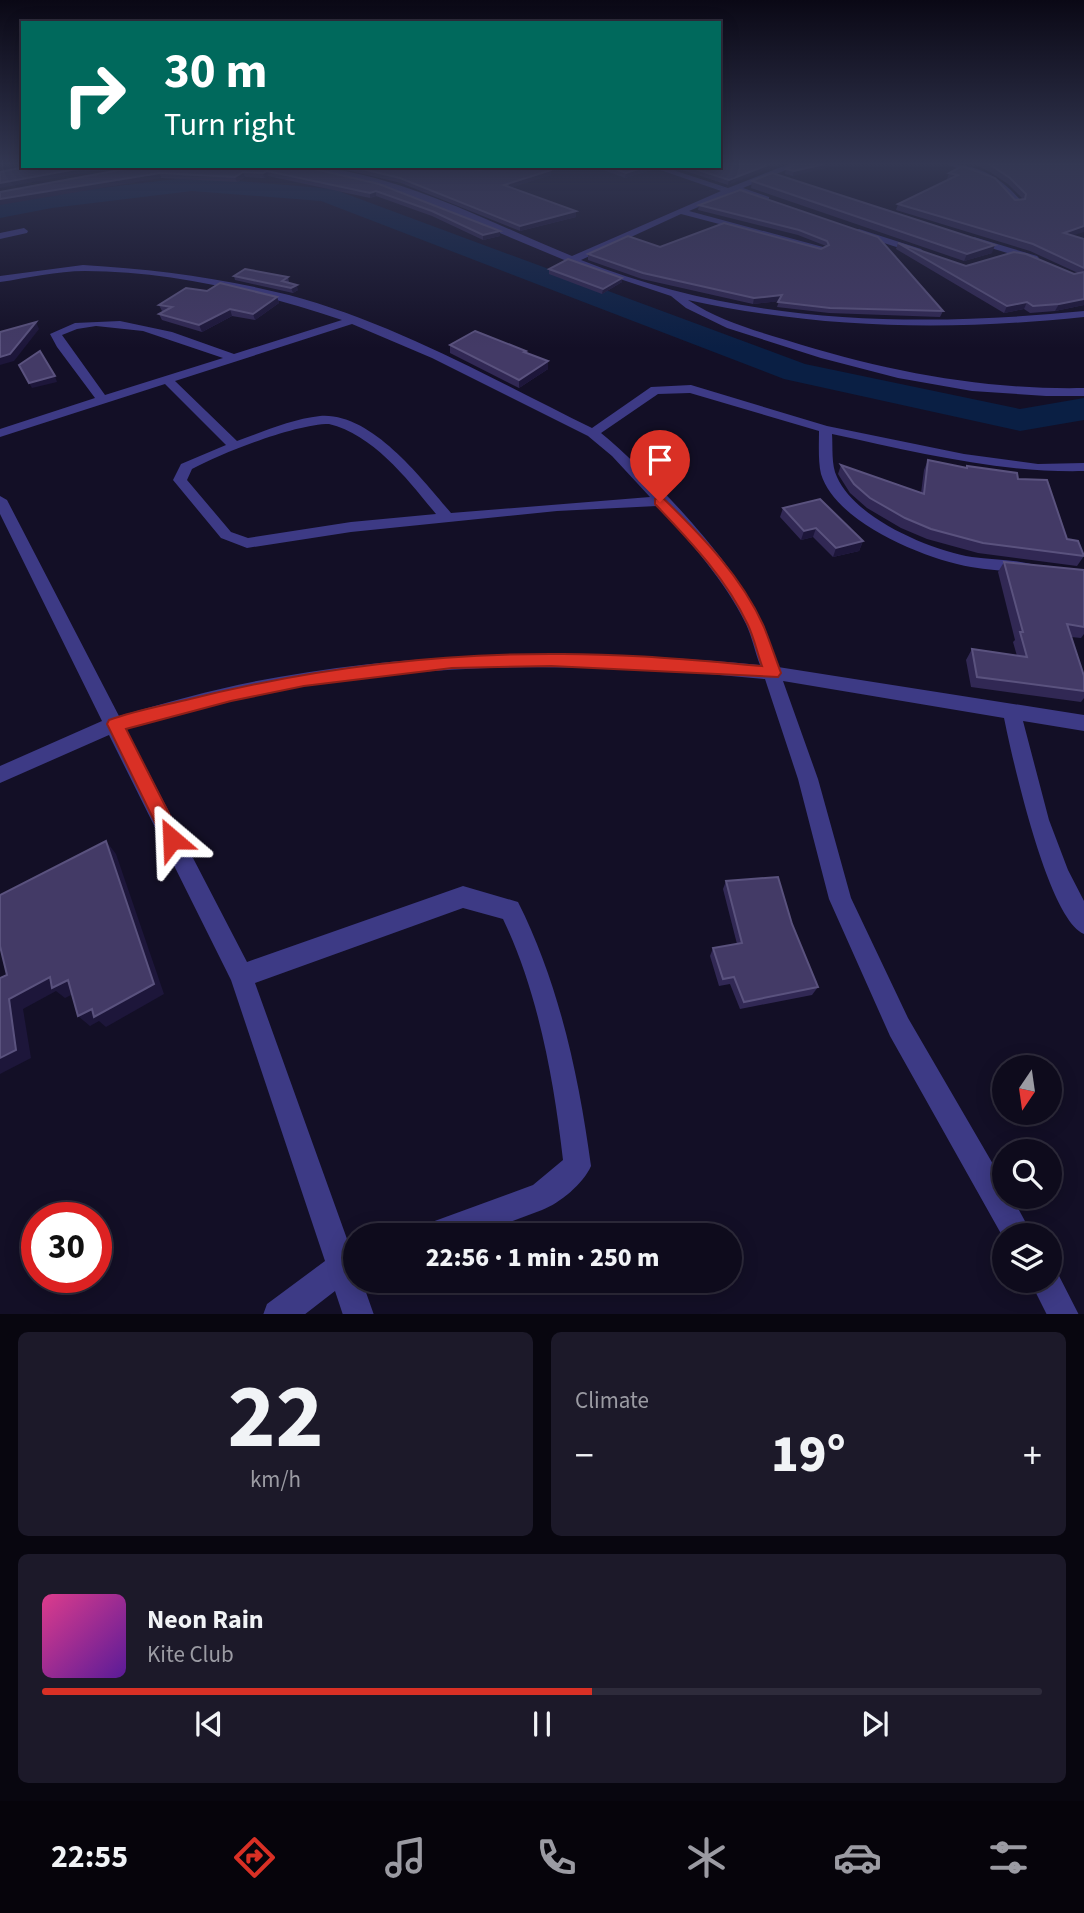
<!DOCTYPE html>
<meta charset="utf-8">
<style>
body{margin:0;font-family:"Source Sans 3",sans-serif;background:#1c1929;color:#f1f3f6;height:100vh;display:flex;flex-direction:column;font-size:26px;white-space:nowrap}
*{box-sizing:border-box;margin:0}
p{font-size:23px;color:#9b9ba3}
.icon{flex:none;width:38px;height:38px;fill:none;stroke:currentColor;stroke-width:2;stroke-linecap:round;stroke-linejoin:round}
.map{position:relative;height:1314px;overflow:hidden}
.panel{display:flex;flex-direction:column;gap:18px;padding:18px;background:#08060f;flex:1}
.panel>*{flex:none}
.top-card{position:absolute;left:21px;top:21px;width:700px;height:147px;border-radius:0px;box-shadow:0 4px 18px #0003,0 0 0 2px #2e2b3b;background:#00695c;color:#fff;overflow:hidden}
.needle{width:46px;rotate:193deg}
.controls{position:absolute;left:992px;top:1055px;display:grid;gap:14px}
.controls a{display:grid;place-items:center;width:70px;height:70px;border-radius:50%;background:#0e0b1c;box-shadow:0 4px 18px #0003,0 0 0 2px #2e2b3b;font-size:35px}
.speed{position:absolute;left:21px;top:1202px;display:flex;gap:14px;font-size:35px;font-weight:700;text-align:center}
.speed>*{display:grid;place-content:center;width:91px;height:91px;border-radius:50%;background:#0e0b1c;box-shadow:0 4px 18px #0003,0 0 0 2px #2e2b3b;line-height:1}
.speed .limit{border:10px solid #d22;background:#fff;color:#111}
.pin{position:absolute;display:grid;place-items:center;width:60px;height:60px;color:#fff;margin:-72px -30px;border-radius:50% 50% 50% 0;rotate:-45deg;box-shadow:0 0 7px #0007}
.pin .icon{rotate:45deg}
.me{position:absolute;width:77px;margin:-38px;rotate:334deg;stroke-linejoin:round;filter:drop-shadow(0 0 5px #0008)}
.turn{display:flex;align-items:center;gap:24px;height:147px;padding:0 28px;font-size:32px}
.turn .icon{width:91px;height:91px;stroke-width:2.5}
.turn b{display:block;font-size:49px;line-height:60px}
.big{font-size:52px;font-weight:800;line-height:1.1}
.panel .card{flex:1;display:flex;flex-direction:column;justify-content:center;gap:10px;min-width:0;padding:0 24px;border-radius:10px;background:#1c1929}
.panel .dial{align-items:center;gap:0}
.dial b{font-size:91px;line-height:1}
.song{display:flex;align-items:center;gap:21px}
.cover{width:84px;height:84px;border-radius:10px;background:linear-gradient(135deg,hsl(330 70% 55%),hsl(270 70% 35%))}
.played{height:7px;border-radius:4px;background:linear-gradient(90deg,#d93025 55%,#2e2b3b 55%)}
.keys{display:flex;justify-content:space-around;direction:ltr}
.heat{display:flex;justify-content:space-between;align-items:center;font-size:38px;direction:ltr}
.panel .tiles{flex:1;display:grid;gap:18px;grid-template-columns:1fr 1fr}
.card:last-child{grid-column:span 2}
.trip{position:absolute;left:343px;top:1223px;width:399px;height:70px;border-radius:35px;background:#0e0b1c;box-shadow:0 4px 18px #0003,0 0 0 2px #2e2b3b;font-weight:800;line-height:70px;text-align:center}
.dock{display:flex;height:112px;justify-content:space-around;align-items:center;background:#06040b;color:#9b9ba3}
.dock .icon{width:49px;height:49px}
.dock .on{color:#d93025}
.dock b{font-size:32px;color:#f1f3f6}
.map>svg:first-child{display:block}
</style>
<div class="map">
<svg width="1084" height="1315" viewBox="0 0 1084 1315">
<rect width="100%" height="100%" fill="#130f26"/>
<g fill="none" stroke-linecap="round" stroke-linejoin="round">
<polygon fill="#0a1f44" fill-rule="evenodd" points="192,177 333,189 805,364 1020,409 1084,398 1084,420 1020,431 784,379 321,201 192,191 52,208 0,218 0,204 52,194"/>
<g fill="#3d3a85" fill-rule="evenodd">
<path d="M789,164H800L743,188L769,197V201L736,191L689,211L823,247V251L681,214L581,260C741,324 914,328 1084,311V317C950,331 820,329 688,300C718,320 753,330 786,340C884,371 982,390 1084,388V396H1046L972,391L898,378L821,358L727,328L686,308L671,296L569,262L421,200L380,186L293,166C387,166 487,222 572,256L721,191L649,166H661L728,188Z"/>
<path d="M946,164C979,164 1002,178 1022,202L1015,204L994,181Z"/>
<polygon points="24,228 28,231 27,233 0,239 0,233"/>
<polygon points="859,229 921,249 923,251 915,253 856,234 856,230"/>
<polygon points="974,237 1037,256 1039,258 1034,261 971,242 969,240"/>
<path d="M83,265C152,269 222,278 289,295C395,323 494,380 592,428L651,387L691,385L827,426L964,454L1038,464L1084,463V471C998,473 916,452 832,434C833,447 831,465 837,477C855,518 929,550 972,557C991,560 1012,559 1031,564L1033,568L1031,572L1025,573C1007,571 989,570 971,567C925,559 836,523 821,474C818,462 819,444 819,431L690,393L658,394L601,433C652,475 738,566 764,626C770,640 774,654 778,667L1084,715V731L1023,721L1049,820L1068,870L1084,901V934C1048,920 1012,757 1004,718L783,681L818,779L851,898L908,1018L1004,1183V1197H1012L1033,1236H1004V1239L890,1036L829,899L798,779L765,679C602,663 437,660 276,691C225,701 175,714 126,729L247,962L463,886L518,902C559,983 579,1077 591,1166C583,1184 560,1203 542,1210L472,1236H417L421,1226L533,1185L563,1160C554,1080 538,992 503,919L463,908L255,983L351,1250L355,1248V1281H362L374,1315H343L335,1291L304,1315H263L267,1304L325,1261L231,980L109,735L0,783V766L102,721L0,514V496L7,500L119,716C172,701 225,686 279,677C439,649 599,650 760,665C755,652 752,637 746,624C724,579 690,542 657,506L557,511L351,532L247,548L221,538L173,480L181,464L226,445L165,384L0,437V429L95,398L57,347L50,334L75,323L120,321L172,332L234,354L342,320C261,293 172,271 85,271C57,271 28,278 0,282V276ZM352,324L432,358L588,436L612,456L650,497L451,513C421,478 371,412 320,416C291,419 263,432 237,441L175,381ZM96,326L143,331L223,358L105,395L62,335L77,329ZM329,424C374,435 408,480 436,514L351,522L248,538L231,532L187,480L192,469C222,453 295,424 329,424Z"/>
<polygon points="1050,1268 1056,1270 1079,1315 1047,1315 1030,1281 1050,1281"/>
</g>
</g>
<g fill="#312854">
<polygon points="757,164 728,185 670,166 719,166"/>
<polygon points="796,164 793,176 785,174 786,169"/>
<polygon points="974,164 1084,164 1072,235 1084,239 1084,305 1055,311 1030,313 1024,309 1004,313 896,249 898,243 966,266 1074,274 1078,273 1030,251 896,210 898,204 950,179 947,179 949,173 962,166 1015,200 1023,199 1008,184 990,172"/>
<polygon points="141,166 302,166 500,231 500,236 483,240 432,216 376,196 370,198 268,176 264,178 245,177 237,182 161,178"/>
<polygon points="330,166 462,166 480,170 551,175 511,187 576,217 520,231 401,183"/>
<polygon points="593,166 652,166 651,170 625,178"/>
<polygon points="752,181 992,253 964,261 751,188"/>
<polygon points="699,205 878,237 943,311 940,317 829,313 777,307 779,301 753,304 642,279 588,260 588,254 660,247 821,249 826,246 798,235 698,210"/>
<polygon points="549,269 622,282 602,294 549,274"/>
<polygon points="234,276 288,277 289,282 298,290 293,293 235,280"/>
<polygon points="207,291 277,297 279,303 255,320 232,316 202,332 162,320 159,314 164,311 162,311 159,305"/>
<polygon points="450,345 526,351 526,353 548,361 548,369 519,388 450,353"/>
<polygon points="928,460 966,468 967,466 1018,479 1067,539 1084,556 1077,566 978,553 927,539 901,528 867,508 850,493 838,474 841,465 921,493 924,470"/>
<polygon points="783,508 863,541 859,551 833,557 813,537 801,540 780,517"/>
<polygon points="1004,562 1084,570 1084,634 1081,638 1071,637 1084,676 1084,698 1081,702 971,687 966,660 972,649 1017,656 1013,642 1015,640 998,572"/>
<polygon points="726,881 792,924 818,987 812,995 740,1009 730,984 719,986 710,956 713,948 737,944 723,889"/>
</g>
<g fill="#1d163a">
<polygon points="770,164 781,164 728,185 729,180"/>
<polygon points="824,164 844,164 793,176 794,171"/>
<polygon points="93,166 121,166 0,188 0,183"/>
<polygon points="647,166 652,166 651,170 625,178 626,173"/>
<polygon points="551,170 551,175 504,190 504,185"/>
<polygon points="267,171 268,176 264,178 263,173"/>
<polygon points="243,172 245,177 237,182 235,177"/>
<polygon points="160,173 161,178 0,205 0,199"/>
<polygon points="376,191 376,196 370,198 370,193"/>
<polygon points="576,211 576,217 520,231 520,226"/>
<polygon points="1084,226 1084,232 1061,239 1064,233"/>
<polygon points="500,231 500,236 483,240 483,235"/>
<polygon points="995,245 992,253 964,261 967,254"/>
<polygon points="622,278 622,282 602,294 603,289"/>
<polygon points="297,285 298,290 293,293 291,288"/>
<polygon points="782,295 781,301 753,304 754,298"/>
<polygon points="277,297 279,303 255,320 253,314"/>
<polygon points="1084,299 1084,305 1055,311 1059,304"/>
<polygon points="1027,302 1024,309 1004,313 1007,306"/>
<polygon points="230,309 232,316 202,332 199,325"/>
<polygon points="36,322 39,329 14,361 0,365 0,357"/>
<polygon points="548,361 548,369 519,388 519,380"/>
<polygon points="55,376 57,382 32,388 29,383"/>
<polygon points="816,528 813,537 801,540 804,531"/>
<polygon points="863,541 859,551 833,557 836,548"/>
<polygon points="106,841 116,854 164,994 106,1027 99,1021 90,1026 78,1016 92,1009"/>
<polygon points="50,977 68,980 81,990 65,998 56,991 23,1009 31,1058 0,1074 0,1058 9,999"/>
</g>
<g fill="#433a66" stroke="#5a527e" stroke-width="2">
<polygon points="719,164 757,164 763,166 770,164 729,180 686,166 719,166"/>
<polygon points="796,164 824,164 794,171 786,169"/>
<polygon points="988,164 1084,164 1084,226 1064,233 1084,239 1084,268 1033,244 898,204 958,175 949,173 962,166 995,178 1015,200 1025,199 1026,194 1010,178 992,166"/>
<polygon points="30,166 93,166 0,183 0,172"/>
<polygon points="141,166 302,166 379,184 500,231 483,235 432,211 376,191 370,193 267,171 263,173 243,172 235,177 160,173 0,199 0,192"/>
<polygon points="350,166 462,166 480,170 492,166 550,166 551,170 504,185 576,211 520,226 400,178"/>
<polygon points="607,166 647,166 626,173"/>
<polygon points="772,173 995,245 967,254 752,181"/>
<polygon points="740,190 878,237 943,311 830,308 778,302 782,295 754,298 643,273 588,254 628,236 660,247 724,223 821,249 829,245 827,241 799,230 699,205"/>
<polygon points="898,243 966,266 1014,252 1026,254 1074,274 1084,272 1084,299 1059,304 1033,306 1027,302 1007,306"/>
<polygon points="568,259 622,278 603,289 549,269"/>
<polygon points="245,269 288,277 282,281 297,285 291,288 234,276"/>
<polygon points="220,283 277,297 253,314 230,309 199,325 159,314 172,307 159,305 186,288 207,291"/>
<polygon points="36,322 10,354 0,357 0,332"/>
<polygon points="475,331 526,351 524,352 548,361 519,380 450,345"/>
<polygon points="40,351 55,376 29,383 19,365"/>
<polygon points="928,460 967,468 967,466 1017,473 1018,479 1047,480 1067,539 1078,541 1084,556 983,543 931,529 905,518 870,498 854,484 841,465 924,494"/>
<polygon points="820,499 863,541 836,548 816,528 804,531 783,508"/>
<polygon points="1004,562 1084,570 1084,627 1067,624 1084,676 1084,691 977,677 972,649 1027,657 1020,632 1023,632"/>
<polygon points="106,841 154,984 94,1017 92,1009 78,1016 68,980 52,988 50,977 9,999 16,1050 0,1058 0,978 7,975 0,946 0,895"/>
<polygon points="778,877 792,924 818,987 744,1002 734,977 723,979 713,948 742,943 726,881"/>
</g>
<linearGradient id="sky" x2="0" y2="1"><stop stop-color="#0a0815"/><stop offset="0.47" stop-color="#333752"/><stop offset="1" stop-color="#333752" stop-opacity="0"/></linearGradient>
<rect width="1084" height="348" fill="url(#sky)"/>
<path fill="#d93025" stroke="#8d1f18" stroke-width="2" d="M660,498L664,499C702,536 742,577 764,627C770,642 775,657 781,673L778,677L551,666L452,668L304,686L231,701L126,729L182,839L179,845L172,848L166,845L107,724L109,720C134,711 161,706 186,700C305,670 427,654 550,654C620,653 691,660 762,666C757,652 754,638 748,625C726,578 690,541 655,504V499Z"/>
</svg>
<div class="controls">
<a><svg class="needle" viewBox="-14 -14 28 28"><path d="M0-13l5 13h-10z" fill="#e53935"/><path d="M0 13l5-13h-10z" fill="#9b9ba3"/></svg></a>
<a><svg class="icon" aria-label="search" viewBox="0 0 24 24"><circle cx="10" cy="10" r="6"/><path d="M15 15l6 6"/></svg></a>
<a><svg class="icon" aria-label="layers" viewBox="0 0 24 24"><path d="M12 4l9 5-9 5-9-5zM3 14l9 5 9-5"/></svg></a>
</div>
<div class="speed"><div class="limit">30</div></div>
<div class="pin" style="left:660px;top:502px;background:#d93025"><svg class="icon" aria-label="arrive" viewBox="0 0 24 24"><path d="M6 21V4h12l-3 4 3 4H6"/></svg></div>
<svg class="me" style="left:172px;top:839px" viewBox="-20 -20 40 40"><path d="M0-17L14 15 0 8-14 15z" fill="#d93025" stroke="#fff" stroke-width="4"/></svg>
<div class="trip">22:56 · 1 min · 250 m</div>
<div class="top-card">
<div class="turn"><svg class="icon" aria-label="right" viewBox="0 0 24 24"><path d="M7 20v-9h11M14 6l5 5-5 5"/></svg><div><b>30 m</b>Turn right</div></div>
</div>
</div>
<section class="panel">
<div class="tiles">
<div class="card dial"><b>22</b><p>km/h</p></div>
<div class="card"><p>Climate</p>
<div class="heat"><a>−</a><b class="big">19°</b><a>+</a></div>
</div>
<div class="card">
<div class="song"><i class="cover"></i><div><b>Neon Rain</b><p>Kite Club</p></div></div>
<div class="played"></div>
<div class="keys"><svg class="icon" aria-label="previous" viewBox="0 0 24 24"><path d="M18 5L8 12l10 7zM5 5v14"/></svg><svg class="icon" aria-label="pause" viewBox="0 0 24 24"><path d="M8 5v14M16 5v14"/></svg><svg class="icon" aria-label="next" viewBox="0 0 24 24"><path d="M6 5l10 7-10 7zM19 5v14"/></svg></div>
</div>
</div>
</section>
<nav class="dock">
<b>22:55</b>
<svg class="icon on" aria-label="directions" viewBox="0 0 24 24"><path d="M12 3l9 9-9 9-9-9zM9 14v-3h6M13 9l2 2-2 2"/></svg>
<svg class="icon" aria-label="music" viewBox="0 0 24 24"><path d="M9 18V5l10-2v13"/><circle cx="6" cy="18" r="3"/><circle cx="16" cy="16" r="3"/></svg>
<svg class="icon" aria-label="phone" viewBox="0 0 24 24"><path d="M5 4h4l2 5-3 2q2 4 5 5l2-3 5 2v4C11 20 4 13 5 4z"/></svg>
<svg class="icon" aria-label="climate" viewBox="0 0 24 24"><path d="M12 3v18M4 7l16 10M4 17L20 7"/></svg>
<svg class="icon" aria-label="car" viewBox="0 0 24 24"><path d="M5 17H2v-5l4-1 3-4h7l3 4 3 1v5h-3M9 17h6M6 11h13"/><circle cx="7" cy="17" r="2"/><circle cx="17" cy="17" r="2"/></svg>
<svg class="icon" aria-label="filters" viewBox="0 0 24 24"><path d="M4 7h16M4 17h16"/><circle cx="9" cy="7" r="2"/><circle cx="15" cy="17" r="2"/></svg>
</nav>
